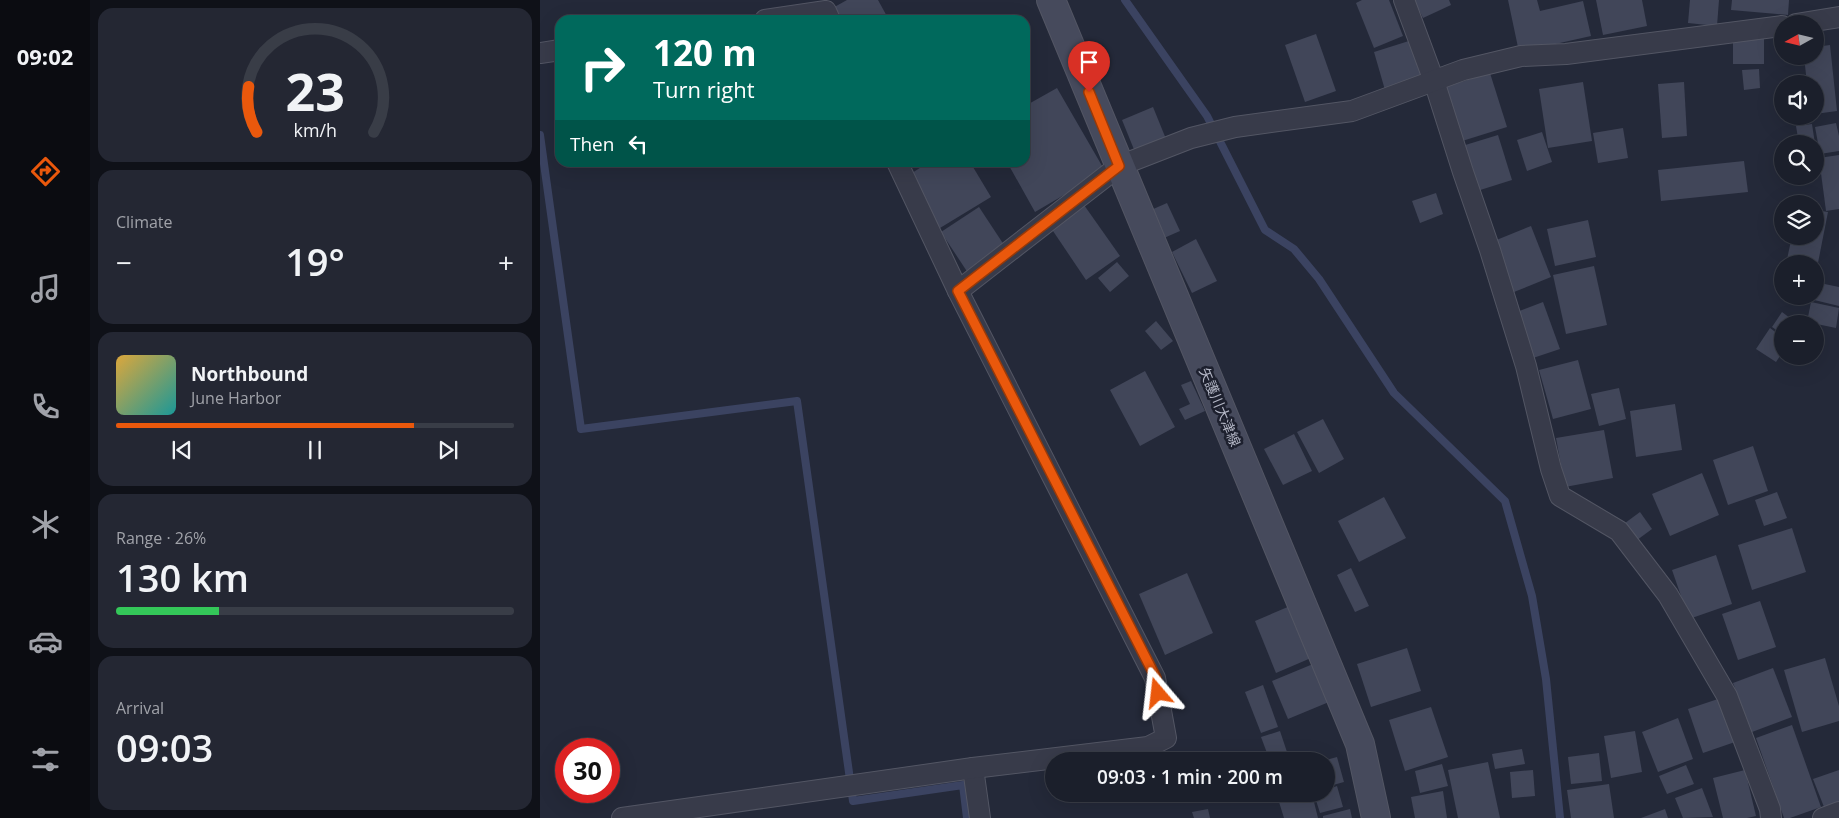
<!DOCTYPE html>
<meta charset="utf-8">
<style>
body{margin:0;font-family:"Open Sans","Noto Sans JP",sans-serif;background:#242733;color:#f1f3f6;height:100vh;display:flex;flex-direction:column;font-size:19px;white-space:nowrap}
*{box-sizing:border-box;margin:0}
p{font-size:16px;color:#a0a2a9}
.icon{flex:none;width:28px;height:28px;fill:none;stroke:currentColor;stroke-width:2;stroke-linecap:round;stroke-linejoin:round}
.map{position:relative;flex:1;overflow:hidden}
.drawer{display:flex;flex-direction:column;gap:8px;padding:8px;background:#0f1118;width:450px}
.drawer>*{flex:none}
.guide{position:absolute;left:15px;top:15px;width:475px;height:152px;border-radius:15px;box-shadow:0 5px 20px #0002,0 0 0 1px #393d47;background:#00695c;color:#fff;overflow:hidden}
.needle{width:32px;rotate:262deg}
.controls{position:absolute;left:1234px;top:15px;display:grid;gap:10px}
.controls a{display:grid;place-items:center;width:50px;height:50px;border-radius:50%;background:#1b1f2b;box-shadow:0 5px 20px #0002,0 0 0 1px #393d47;font-size:25px}
.speed{position:absolute;left:15px;top:738px;display:flex;gap:10px;font-size:25px;font-weight:700;text-align:center}
.speed>*{display:grid;place-content:center;width:65px;height:65px;border-radius:50%;background:#1b1f2b;box-shadow:0 5px 20px #0002,0 0 0 1px #393d47;line-height:1}
.speed .limit{border:8px solid #d22;background:#fff;color:#111}
.pin{position:absolute;display:grid;place-items:center;width:42px;height:42px;color:#fff;margin:-51px -21px;border-radius:50% 50% 50% 0;rotate:-45deg;box-shadow:0 0 5px #0007}
.pin .icon{rotate:45deg}
.me{position:absolute;width:55px;margin:-28px;rotate:343deg;stroke-linejoin:round;filter:drop-shadow(0 0 4px #0008)}
.turn{display:flex;align-items:center;gap:18px;height:105px;padding:0 15px;font-size:22px}
.turn .icon{width:65px;height:65px;stroke-width:2.5}
.turn b{display:block;font-size:35px;line-height:42px}
.then{display:flex;align-items:center;height:48px;padding:0 15px;background:#0003;gap:10px;font-size:19px}
.big{font-size:38px;font-weight:600;line-height:1.1}
.drawer .tile{flex:1;display:flex;flex-direction:column;justify-content:center;gap:8px;min-width:0;padding:0 18px;border-radius:15px;background:#242733}
.drawer .dial{align-items:center;gap:0}
.dial svg{height:130px;overflow:visible;fill:none;stroke:#393d47;stroke-width:7;stroke-linecap:round;text-anchor:middle}
.dial text{fill:#f1f3f6;stroke:none}
.song{display:flex;align-items:center;gap:15px}
.cover{width:60px;height:60px;border-radius:8px;background:linear-gradient(135deg,hsl(40 70% 55%),hsl(180 70% 35%))}
.played{height:5px;border-radius:2px;background:linear-gradient(90deg,#ea580c 75%,#393d47 75%)}
.keys{display:flex;justify-content:space-around;direction:ltr}
.heat{display:flex;justify-content:space-between;align-items:center;font-size:28px;direction:ltr}
.charge{height:8px;border-radius:4px;background:linear-gradient(90deg,#34c759 26%,#393d47 0)}
.trip{position:absolute;left:505px;top:752px;width:290px;height:50px;border-radius:25px;background:#1b1f2b;box-shadow:0 5px 20px #0002,0 0 0 1px #393d47;font-weight:600;line-height:50px;text-align:center}
main{display:flex;flex:1;min-height:0}
.tab-bar{display:flex;flex-direction:column;width:90px;justify-content:space-around;align-items:center;background:#0b0c11;color:#a0a2a9}
.tab-bar .icon{width:35px;height:35px}
.tab-bar .active{color:#ea580c}
.tab-bar b{font-size:22px;color:#f1f3f6}
.map>svg:first-child{display:block}
</style>
<main>
<nav class="tab-bar">
<b>09:02</b>
<svg class="icon active" aria-label="directions" viewBox="0 0 24 24"><path d="M12 3l9 9-9 9-9-9zM9 14v-3h6M13 9l2 2-2 2"/></svg>
<svg class="icon" aria-label="music" viewBox="0 0 24 24"><path d="M9 18V5l10-2v13"/><circle cx="6" cy="18" r="3"/><circle cx="16" cy="16" r="3"/></svg>
<svg class="icon" aria-label="phone" viewBox="0 0 24 24"><path d="M5 4h4l2 5-3 2q2 4 5 5l2-3 5 2v4C11 20 4 13 5 4z"/></svg>
<svg class="icon" aria-label="climate" viewBox="0 0 24 24"><path d="M12 3v18M4 7l16 10M4 17L20 7"/></svg>
<svg class="icon" aria-label="car" viewBox="0 0 24 24"><path d="M5 17H2v-5l4-1 3-4h7l3 4 3 1v5h-3M9 17h6M6 11h13"/><circle cx="7" cy="17" r="2"/><circle cx="17" cy="17" r="2"/></svg>
<svg class="icon" aria-label="filters" viewBox="0 0 24 24"><path d="M4 7h16M4 17h16"/><circle cx="9" cy="7" r="2"/><circle cx="15" cy="17" r="2"/></svg>
</nav>
<section class="drawer">
<div class="tile dial"><svg viewBox="0 0 100 80">
<path d="M14 69A42 42 0 1 1 86 69"/>
<path d="M14 69A42 42 0 0 1 9 41" stroke="#ea580c"/>
<text x="50" y="56" font-size="32" font-weight="700">23</text>
<text x="50" y="72" font-size="11">km/h</text>
</svg></div>
<div class="tile"><p>Climate</p>
<div class="heat"><a>−</a><b class="big">19°</b><a>+</a></div>
</div>
<div class="tile">
<div class="song"><i class="cover"></i><div><b>Northbound</b><p>June Harbor</p></div></div>
<div class="played"></div>
<div class="keys"><svg class="icon" aria-label="previous" viewBox="0 0 24 24"><path d="M18 5L8 12l10 7zM5 5v14"/></svg><svg class="icon" aria-label="pause" viewBox="0 0 24 24"><path d="M8 5v14M16 5v14"/></svg><svg class="icon" aria-label="next" viewBox="0 0 24 24"><path d="M6 5l10 7-10 7zM19 5v14"/></svg></div>
</div>
<div class="tile"><p>Range · 26%</p><b class="big">130 km</b><div class="charge"></div></div>
<div class="tile"><p>Arrival</p><b class="big">09:03</b></div>
</section>
<div class="map">
<svg width="1299" height="818" viewBox="0 0 1299 818">
<rect width="100%" height="100%" fill="#242939"/>
<g fill="none" stroke-linecap="round" stroke-linejoin="round">
<g stroke="#3b4361" stroke-width="8">
<polyline points="585,0 667,116 725,230 754,249 779,279 854,393 965,501 992,596 1006,679 1020,818"/>
<polyline points="0,135 41,429 257,401 313,801 423,785 427,818"/>
</g>
</g>
<g fill="#414659">
<polygon points="307,0 338,0 349,20 295,20 289,10"/>
<polygon points="822,0 849,0 863,36 834,48 816,3"/>
<polygon points="874,0 909,0 911,5 883,18"/>
<polygon points="968,0 997,0 1000,11 1043,1 1051,36 979,52"/>
<polygon points="1056,0 1102,0 1107,26 1063,35"/>
<polygon points="1150,0 1179,0 1177,26 1148,23"/>
<polygon points="1192,0 1249,0 1248,15 1191,10"/>
<polygon points="776,34 796,91 765,102 745,45"/>
<rect x="1193" y="38" width="31" height="26"/>
<polygon points="872,40 884,78 845,90 834,52"/>
<polygon points="1290,45 1297,111 1275,114 1275,84 1267,84 1264,56 1275,56 1275,47"/>
<polygon points="1219,69 1220,88 1204,90 1202,70"/>
<polygon points="950,73 967,127 919,142 902,88"/>
<polygon points="1043,82 1052,141 1008,148 999,89"/>
<polygon points="1144,82 1147,136 1122,138 1118,84"/>
<polygon points="517,88 565,171 495,212 467,162 485,162 485,106"/>
<polygon points="613,107 626,139 595,152 582,120"/>
<polygon points="1296,123 1299,136 1299,151 1280,154 1275,127"/>
<polygon points="1272,124 1275,144 1259,144 1256,126"/>
<polygon points="1083,128 1088,158 1058,163 1053,133"/>
<polygon points="1002,132 1012,162 987,171 977,140"/>
<polygon points="958,135 972,180 937,191 922,146"/>
<polygon points="1299,155 1299,209 1286,211 1279,158"/>
<polygon points="1204,161 1208,192 1121,201 1118,170"/>
<polygon points="389,162 430,162 451,197 400,228 369,175"/>
<polygon points="896,193 903,214 880,223 872,201"/>
<polygon points="627,203 640,231 624,238 611,210"/>
<polygon points="544,205 580,256 546,280 511,228"/>
<polygon points="439,207 466,248 428,273 401,232"/>
<polygon points="1275,210 1288,212 1276,273 1275,264 1246,264 1252,236 1275,236"/>
<polygon points="1048,220 1056,257 1015,266 1007,229"/>
<polygon points="991,226 1011,277 974,292 954,241"/>
<polygon points="656,239 677,281 652,293 632,252"/>
<polygon points="577,262 589,276 570,292 558,278"/>
<polygon points="1054,266 1067,325 1026,334 1013,275"/>
<polygon points="1275,282 1299,287 1299,306 1270,299 1270,296 1275,296"/>
<polygon points="1003,302 1020,349 990,359 974,313"/>
<polygon points="1271,302 1299,308 1296,328 1267,322"/>
<polygon points="1242,312 1258,324 1242,324 1242,334 1232,327"/>
<polygon points="616,321 633,341 621,350 605,331"/>
<polygon points="1230,328 1242,337 1242,353 1236,362 1216,349"/>
<polygon points="1038,360 1051,409 1013,419 999,370"/>
<polygon points="605,371 635,427 600,446 570,390"/>
<polygon points="651,381 665,411 645,420 639,409 650,404 641,385"/>
<polygon points="1079,388 1086,419 1059,426 1051,394"/>
<polygon points="1135,404 1142,450 1096,457 1090,411"/>
<polygon points="783,419 804,459 779,473 757,432"/>
<polygon points="1064,430 1073,478 1025,487 1016,438"/>
<polygon points="754,434 772,471 743,485 724,449"/>
<polygon points="1213,446 1228,491 1188,505 1173,460"/>
<polygon points="1162,473 1179,515 1130,536 1112,494"/>
<polygon points="1237,492 1247,518 1224,526 1215,500"/>
<polygon points="844,497 866,538 819,562 798,521"/>
<polygon points="1100,512 1112,529 1093,543 1081,526"/>
<polygon points="1252,528 1266,572 1212,590 1198,545"/>
<polygon points="1176,555 1192,604 1149,619 1132,570"/>
<polygon points="811,568 829,606 815,612 797,575"/>
<polygon points="647,573 673,633 625,655 599,594"/>
<polygon points="1220,601 1236,647 1198,660 1182,614"/>
<polygon points="750,606 771,658 736,673 715,621"/>
<polygon points="867,648 881,691 831,707 817,664"/>
<polygon points="1285,658 1299,706 1299,721 1262,732 1244,670"/>
<polygon points="773,664 789,702 748,719 732,681"/>
<polygon points="1233,668 1252,717 1212,732 1193,683"/>
<polygon points="723,685 738,727 721,733 705,692"/>
<polygon points="1181,698 1195,742 1163,753 1148,709"/>
<polygon points="891,707 908,757 865,771 849,720"/>
<polygon points="1138,718 1153,759 1118,772 1102,732"/>
<polygon points="1252,725 1281,807 1250,818 1244,818 1216,738"/>
<polygon points="740,731 749,758 739,761 730,761 721,737"/>
<polygon points="1095,731 1102,772 1071,778 1064,736"/>
<polygon points="982,749 985,764 955,769 952,754"/>
<polygon points="1059,753 1062,781 1031,784 1028,757"/>
<polygon points="797,757 804,782 786,787 786,760"/>
<polygon points="948,762 960,818 918,818 908,770"/>
<polygon points="902,764 908,786 880,793 875,771"/>
<polygon points="1146,765 1154,784 1127,794 1119,776"/>
<polygon points="993,770 995,796 972,798 970,772"/>
<polygon points="1205,770 1216,816 1207,818 1183,818 1173,778"/>
<polygon points="1299,770 1299,802 1284,807 1273,779"/>
<polygon points="1069,784 1074,818 1031,818 1027,790"/>
<polygon points="797,786 803,807 780,813 774,794 786,794 786,790"/>
<polygon points="1162,788 1173,817 1143,818 1135,798"/>
<polygon points="903,791 907,818 875,818 871,797"/>
<polygon points="737,794 761,794 739,801"/>
<polygon points="772,794 778,818 744,818 739,802"/>
<polygon points="668,809 670,818 654,818 652,812"/>
<polygon points="810,809 812,818 783,818 783,816"/>
<polygon points="1125,809 1128,818 1101,818"/>
</g>
<g fill="none" stroke-linecap="round" stroke-linejoin="round">
<defs>
<g id="minor">
<polyline points="864,0 894,81 923,172 950,250 986,366 1011,469 1020,496 1079,531 1128,595 1187,696 1230,809 1231,818"/>
<polyline points="225,20 286,11 290,20"/>
<polyline points="1256,24 1299,17"/>
<polyline points="0,53 20,50"/>
<polyline points="418,291 579,166 651,138 695,127 812,111 923,70 981,56 1026,54 1242,26"/>
<polyline points="433,768 440,818"/>
<polyline points="82,818 433,768 608,747 626,738 615,678 418,291 357,162"/>
<polyline points="1283,818 1299,812"/>
</g>
<polyline id="secondary" points="511,0 820,744 836,818"/>
</defs>
<use href="#minor" stroke="#535664" stroke-width="22"/>
<use href="#secondary" stroke="#535664" stroke-width="30"/>
<use href="#minor" stroke="#383b4a" stroke-width="20"/>
<use href="#secondary" stroke="#464a5c" stroke-width="28"/>
</g>
<g fill="none" stroke-linecap="round" stroke-linejoin="round">
<defs>
<polyline id="route" points="549,92 579,166 418,291 616,678 618,693"/>
</defs>
<use href="#route" stroke="#983908" stroke-width="12"/>
<use href="#route" stroke="#ea580c" stroke-width="9"/>
</g>
<g text-anchor="middle" stroke-width="5" stroke-linejoin="round" paint-order="stroke">
<g font-size="14" fill="#b3b6c5" stroke="#1d202e">
<text transform="translate(680 407) rotate(67)" y="5">矢護川大津線</text>
</g>
</g>
</svg>
<div class="controls">
<a><svg class="needle" viewBox="-14 -14 28 28"><path d="M0-13l5 13h-10z" fill="#e53935"/><path d="M0 13l5-13h-10z" fill="#a0a2a9"/></svg></a>
<a><svg class="icon" aria-label="sound" viewBox="0 0 24 24"><path d="M4 9h4l5-4v14l-5-4H4zM17 9q2 3 0 6"/></svg></a>
<a><svg class="icon" aria-label="search" viewBox="0 0 24 24"><circle cx="10" cy="10" r="6"/><path d="M15 15l6 6"/></svg></a>
<a><svg class="icon" aria-label="layers" viewBox="0 0 24 24"><path d="M12 4l9 5-9 5-9-5zM3 14l9 5 9-5"/></svg></a>
<a>+</a>
<a>−</a>
</div>
<div class="speed"><div class="limit">30</div></div>
<div class="pin" style="left:549px;top:92px;background:#d93025"><svg class="icon" aria-label="arrive" viewBox="0 0 24 24"><path d="M6 21V4h12l-3 4 3 4H6"/></svg></div>
<svg class="me" style="left:618px;top:693px" viewBox="-20 -20 40 40"><path d="M0-17L14 15 0 8-14 15z" fill="#ea580c" stroke="#fff" stroke-width="4"/></svg>
<div class="trip">09:03 · 1 min · 200 m</div>
<div class="guide">
<div class="turn"><svg class="icon" aria-label="right" viewBox="0 0 24 24"><path d="M7 20v-9h11M14 6l5 5-5 5"/></svg><div><b>120 m</b>Turn right</div></div>
<div class="then">Then<svg class="icon" aria-label="left" viewBox="0 0 24 24"><path d="M17 20v-9H6M10 6l-5 5 5 5"/></svg></div>
</div>
</div>
</main>
